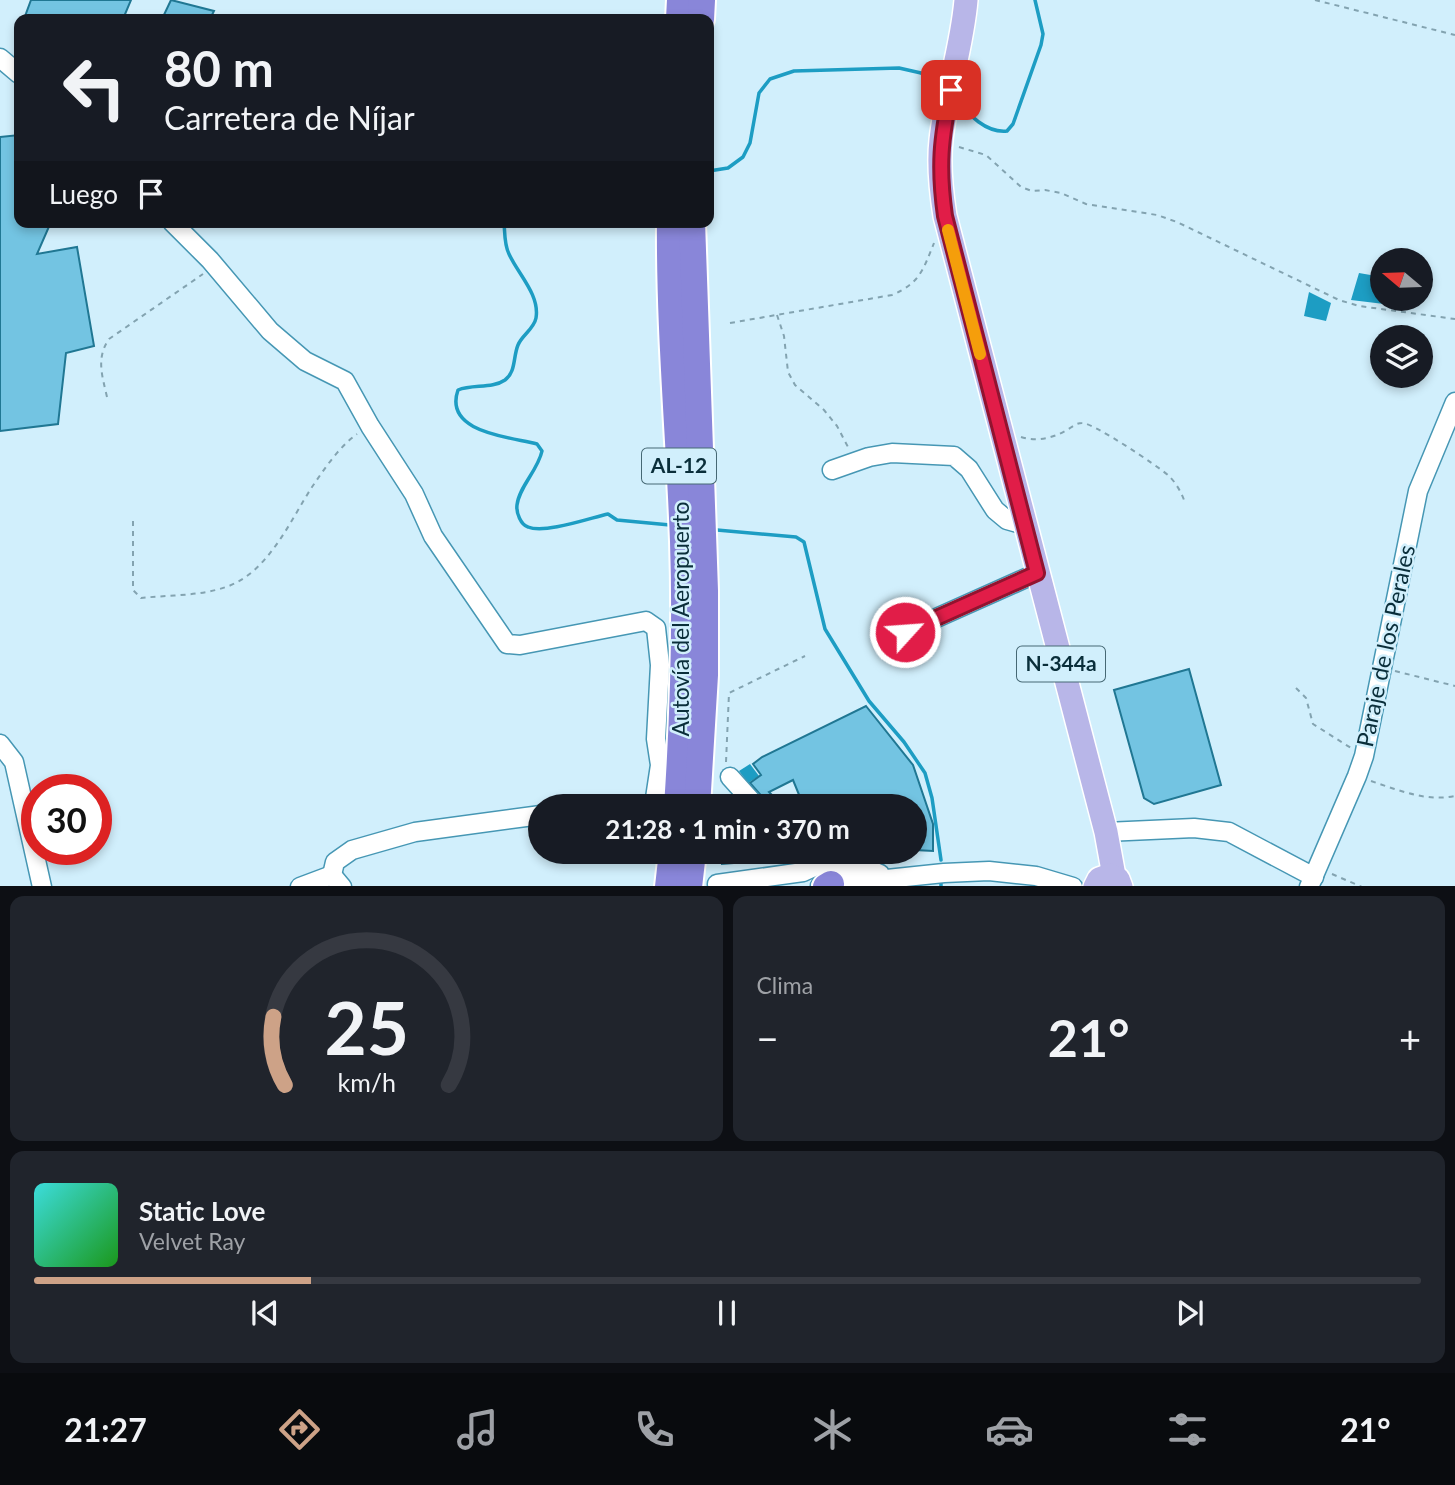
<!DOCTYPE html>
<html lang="es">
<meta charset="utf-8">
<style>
body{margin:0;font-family:Lato,sans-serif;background:#20242c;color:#f1f3f6;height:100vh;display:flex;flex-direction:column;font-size:26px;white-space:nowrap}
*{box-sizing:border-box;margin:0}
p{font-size:23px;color:#9ea1a6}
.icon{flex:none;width:38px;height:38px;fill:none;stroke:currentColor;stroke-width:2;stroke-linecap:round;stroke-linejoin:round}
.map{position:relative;height:886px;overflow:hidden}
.details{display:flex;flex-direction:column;gap:10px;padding:10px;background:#0d0f14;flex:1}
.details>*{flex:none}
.guide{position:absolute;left:14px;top:14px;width:700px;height:214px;border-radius:14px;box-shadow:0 4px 10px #0003;background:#171b24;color:#f1f3f6;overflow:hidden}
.needle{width:46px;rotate:289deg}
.tools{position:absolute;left:1370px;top:248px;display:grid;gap:14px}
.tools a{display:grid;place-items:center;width:63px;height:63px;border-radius:50%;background:#171b24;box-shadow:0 4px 10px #0003;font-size:35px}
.speed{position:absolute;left:21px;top:774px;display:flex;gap:14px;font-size:35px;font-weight:700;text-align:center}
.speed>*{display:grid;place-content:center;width:91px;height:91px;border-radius:50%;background:#171b24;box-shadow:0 4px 10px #0003;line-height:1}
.speed .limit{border:10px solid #d22;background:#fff;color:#111}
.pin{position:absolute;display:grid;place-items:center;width:60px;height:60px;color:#fff;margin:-30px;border-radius:14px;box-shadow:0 4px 10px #0006}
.me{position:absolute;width:77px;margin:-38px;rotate:64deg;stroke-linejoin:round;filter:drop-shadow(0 0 5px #0008)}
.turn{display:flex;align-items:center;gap:24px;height:147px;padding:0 35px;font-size:32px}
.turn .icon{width:91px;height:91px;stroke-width:2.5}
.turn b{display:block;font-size:49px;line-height:60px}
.then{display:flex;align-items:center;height:66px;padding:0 35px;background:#0003;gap:14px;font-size:26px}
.big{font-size:52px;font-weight:700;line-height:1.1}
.details .card{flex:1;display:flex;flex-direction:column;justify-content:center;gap:10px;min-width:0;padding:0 24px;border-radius:14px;background:#20242c}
.details .dial{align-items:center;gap:0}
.dial svg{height:182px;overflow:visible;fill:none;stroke:#363941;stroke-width:7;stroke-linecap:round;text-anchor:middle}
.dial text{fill:#f1f3f6;stroke:none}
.song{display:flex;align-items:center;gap:21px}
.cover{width:84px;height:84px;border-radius:10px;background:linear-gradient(135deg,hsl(180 70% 55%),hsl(120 70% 35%))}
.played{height:7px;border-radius:4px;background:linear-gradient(90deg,#cda287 20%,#363941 20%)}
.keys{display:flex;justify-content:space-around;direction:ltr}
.heat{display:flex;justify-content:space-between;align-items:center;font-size:38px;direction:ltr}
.details .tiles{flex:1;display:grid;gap:10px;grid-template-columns:1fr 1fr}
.card:last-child{grid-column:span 2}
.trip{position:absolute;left:528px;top:794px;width:399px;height:70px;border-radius:35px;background:#171b24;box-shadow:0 4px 10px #0003;font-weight:700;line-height:70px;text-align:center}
.menu{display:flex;height:112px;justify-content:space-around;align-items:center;background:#090b0e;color:#9ea1a6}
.menu .icon{width:49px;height:49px}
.menu .selected{color:#cda287}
.menu b{font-size:32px;color:#f1f3f6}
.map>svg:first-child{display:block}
</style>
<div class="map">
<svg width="1455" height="887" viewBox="0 0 1455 887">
<rect width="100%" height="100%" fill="#d1effc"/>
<g fill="#1d9dc3">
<polygon points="1359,273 1382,277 1382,299 1386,299 1384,304 1351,300"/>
<polygon points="1309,292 1331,303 1326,321 1304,316"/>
<polygon points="750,764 759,776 748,783 739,771"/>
</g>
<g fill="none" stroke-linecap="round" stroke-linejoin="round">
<g stroke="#1d9dc3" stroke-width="3.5">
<path d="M958,99C968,115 986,133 1007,131L1013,124L1041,45L1043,34L1035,0"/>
<polyline points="709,171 728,168 743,157 750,143 759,93 770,79 794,71 899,68 921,73 940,86"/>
<path d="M504,222C505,233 504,244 509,254C518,274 540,295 536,318C534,329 522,335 518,345C513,357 516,372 505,380C492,389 473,384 458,390C443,433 511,437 537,444L542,451C538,470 519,487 517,505C516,513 521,525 528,527C545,534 590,518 608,514L617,520L670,525"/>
<polyline points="717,530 796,537 804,542 825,629 869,701 904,742 925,773 932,798 941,860"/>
<polyline points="941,883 941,887"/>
</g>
</g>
<g fill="#73c4e2" stroke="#207793" stroke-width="2">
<polygon points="31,0 131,0 123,19 24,19"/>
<polygon points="171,0 214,11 210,19 162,19"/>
<polygon points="19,135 19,222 51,222 37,254 77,247 94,346 66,353 58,424 0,431 0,137"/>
<polygon points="1189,669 1221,785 1154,804 1144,798 1114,690"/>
<polygon points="866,706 913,765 933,824 933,851 915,850 915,807 804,807 793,780 769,792 773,796 766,801 750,783 761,775 753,764 762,757"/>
<polygon points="722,852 746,852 746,862 722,864"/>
<polygon points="764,852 788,852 790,861 764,863"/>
</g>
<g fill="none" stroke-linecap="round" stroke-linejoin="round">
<defs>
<g id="minor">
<polyline points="0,58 19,74"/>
<polyline points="172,222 210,260 270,331 305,361 345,381 370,426 414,494 433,536 507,644 520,645 646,621 656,628 660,665 656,739 660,765 655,798 650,807"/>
<polyline points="832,470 869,457 892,453 954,456 969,469 995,510 1007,520 1025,525"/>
<polyline points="905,632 1037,573"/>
<polyline points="0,744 14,762 42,887"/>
<polyline points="730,777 757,807"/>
<polyline points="1106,832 1194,828 1229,832 1314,877"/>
<path d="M799,852C827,884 850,859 880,874"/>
<polyline points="332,875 335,862 352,850 415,832 541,815"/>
<polyline points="717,884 803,872 816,866"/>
<polyline points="820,886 944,873 989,871 1036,876 1073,887"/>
<polyline points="300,887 332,875 342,887"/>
<polyline points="1309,887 1357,776 1364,756 1418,491 1455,402"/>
</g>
<g id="major">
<path d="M966,0C962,48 946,93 941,140C938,166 941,191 945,216L1106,832L1114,876"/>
<polyline points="1095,887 1099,879 1110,875 1118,879 1121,887"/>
</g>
<g id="highway">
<polyline points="679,19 680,0"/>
<polyline points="701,19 702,0"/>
<path d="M670,222C669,329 679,435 683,541C686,630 683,718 677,807"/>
<polyline points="692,222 705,591 705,675 697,807"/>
<polyline points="668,887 672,852"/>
<polyline points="689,887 693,852"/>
<polyline points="826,887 831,884"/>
</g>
</defs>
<use href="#minor" stroke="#4697b4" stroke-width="21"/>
<use href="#major" stroke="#fff" stroke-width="26"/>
<use href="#highway" stroke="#fff" stroke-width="30"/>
<g stroke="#83a3b0" stroke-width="2" stroke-dasharray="5 5" stroke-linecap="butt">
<polyline points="1315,0 1455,35"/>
<polyline points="959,147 986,155 1021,187 1032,191 1045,190 1061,193 1086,204 1157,215 1177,222 1339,300 1359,306 1455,319"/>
<polyline points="777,315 784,336 788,372 795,385 824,410 837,426 848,447"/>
<path d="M730,323L892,295C920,283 923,270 934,243"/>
<path d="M107,397C102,375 96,358 109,339L203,274"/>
<path d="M1021,437C1037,442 1053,438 1067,430C1072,427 1076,423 1082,423C1092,422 1158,466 1169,476C1176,483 1182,493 1185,503"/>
<path d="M133,521V590L141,598C169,595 200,596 226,587C268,573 290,521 312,487C325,468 339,447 357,434"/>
<polyline points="1395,671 1455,686"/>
<polyline points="1296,688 1306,698 1313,724 1351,748"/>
<polyline points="726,762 729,693 805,656"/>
<path d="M1371,781C1398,790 1426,802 1455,796"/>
<polyline points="1332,874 1362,887"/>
</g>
<use href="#minor" stroke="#fff" stroke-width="18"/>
<use href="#major" stroke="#b8b6e8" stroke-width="23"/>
<use href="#highway" stroke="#8986d9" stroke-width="26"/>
</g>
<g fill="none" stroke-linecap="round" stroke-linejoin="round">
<defs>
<path id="route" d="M905,632L1037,573L945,216C938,166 941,139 951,90"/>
</defs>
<use href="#route" stroke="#92132f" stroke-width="18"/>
<use href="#route" stroke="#e11d48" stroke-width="12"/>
<polyline stroke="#f59e0b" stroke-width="12" points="948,230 980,354"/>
</g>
<g text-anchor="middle" stroke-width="5" stroke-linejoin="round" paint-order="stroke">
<g fill="#d1effc" stroke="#466874" stroke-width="2">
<rect x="642" y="448.5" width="74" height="35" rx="5"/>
<rect x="1017" y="646.5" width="88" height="35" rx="5"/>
</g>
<g font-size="21" font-weight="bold" fill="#0a2e3a">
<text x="679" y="473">AL-12</text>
<text x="1061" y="671">N-344a</text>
</g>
<g font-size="23" fill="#0a2e3a" stroke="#d1effc">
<text transform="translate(681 619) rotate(-90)" y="8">Autovía del Aeropuerto</text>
<text transform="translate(1386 646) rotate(-78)" y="8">Paraje de los Perales</text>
</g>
</g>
</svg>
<div class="tools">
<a><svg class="needle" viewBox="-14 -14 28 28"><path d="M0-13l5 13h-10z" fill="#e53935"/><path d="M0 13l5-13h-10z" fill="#9ea1a6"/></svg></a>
<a><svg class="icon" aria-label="layers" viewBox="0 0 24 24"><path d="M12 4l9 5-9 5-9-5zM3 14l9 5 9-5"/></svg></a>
</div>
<div class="speed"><div class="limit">30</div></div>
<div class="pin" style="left:951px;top:90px;background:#d93025"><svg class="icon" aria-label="arrive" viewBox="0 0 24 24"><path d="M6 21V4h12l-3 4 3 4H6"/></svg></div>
<svg class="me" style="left:905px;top:632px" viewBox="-20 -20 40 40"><circle r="17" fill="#e11d48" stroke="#fff" stroke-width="3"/><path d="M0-11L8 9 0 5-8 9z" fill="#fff"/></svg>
<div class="trip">21:28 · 1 min · 370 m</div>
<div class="guide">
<div class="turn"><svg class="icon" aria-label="left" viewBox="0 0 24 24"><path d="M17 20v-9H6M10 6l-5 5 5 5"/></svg><div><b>80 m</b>Carretera de Níjar</div></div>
<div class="then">Luego<svg class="icon" aria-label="arrive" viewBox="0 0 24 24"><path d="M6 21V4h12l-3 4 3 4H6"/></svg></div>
</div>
</div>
<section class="details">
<div class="tiles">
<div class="card dial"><svg viewBox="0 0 100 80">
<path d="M14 69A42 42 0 1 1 86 69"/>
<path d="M14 69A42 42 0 0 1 9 39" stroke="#cda287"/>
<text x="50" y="56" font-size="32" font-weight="700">25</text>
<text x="50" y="72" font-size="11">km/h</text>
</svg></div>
<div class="card"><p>Clima</p>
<div class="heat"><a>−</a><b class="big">21°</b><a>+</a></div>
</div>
<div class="card">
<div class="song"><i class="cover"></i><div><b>Static Love</b><p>Velvet Ray</p></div></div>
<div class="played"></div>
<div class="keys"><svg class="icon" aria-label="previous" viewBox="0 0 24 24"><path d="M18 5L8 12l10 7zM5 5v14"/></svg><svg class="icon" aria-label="pause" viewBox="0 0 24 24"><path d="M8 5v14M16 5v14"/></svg><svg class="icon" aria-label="next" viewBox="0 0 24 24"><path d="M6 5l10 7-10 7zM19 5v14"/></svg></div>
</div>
</div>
</section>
<nav class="menu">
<b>21:27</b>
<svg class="icon selected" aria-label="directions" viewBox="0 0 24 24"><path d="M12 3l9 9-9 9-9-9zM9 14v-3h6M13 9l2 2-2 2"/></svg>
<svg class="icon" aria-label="music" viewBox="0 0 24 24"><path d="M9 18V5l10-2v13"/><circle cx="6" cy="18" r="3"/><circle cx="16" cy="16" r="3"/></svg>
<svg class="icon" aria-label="phone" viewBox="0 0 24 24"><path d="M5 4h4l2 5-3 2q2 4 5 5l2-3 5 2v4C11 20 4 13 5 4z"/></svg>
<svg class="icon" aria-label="climate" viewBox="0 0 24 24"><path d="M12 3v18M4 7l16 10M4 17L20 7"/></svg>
<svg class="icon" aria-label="car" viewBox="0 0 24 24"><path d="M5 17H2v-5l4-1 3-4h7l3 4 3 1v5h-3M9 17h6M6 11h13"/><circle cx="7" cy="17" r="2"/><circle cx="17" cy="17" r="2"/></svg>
<svg class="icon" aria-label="filters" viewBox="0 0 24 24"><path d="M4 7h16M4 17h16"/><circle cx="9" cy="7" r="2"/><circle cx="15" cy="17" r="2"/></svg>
<b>21°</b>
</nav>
